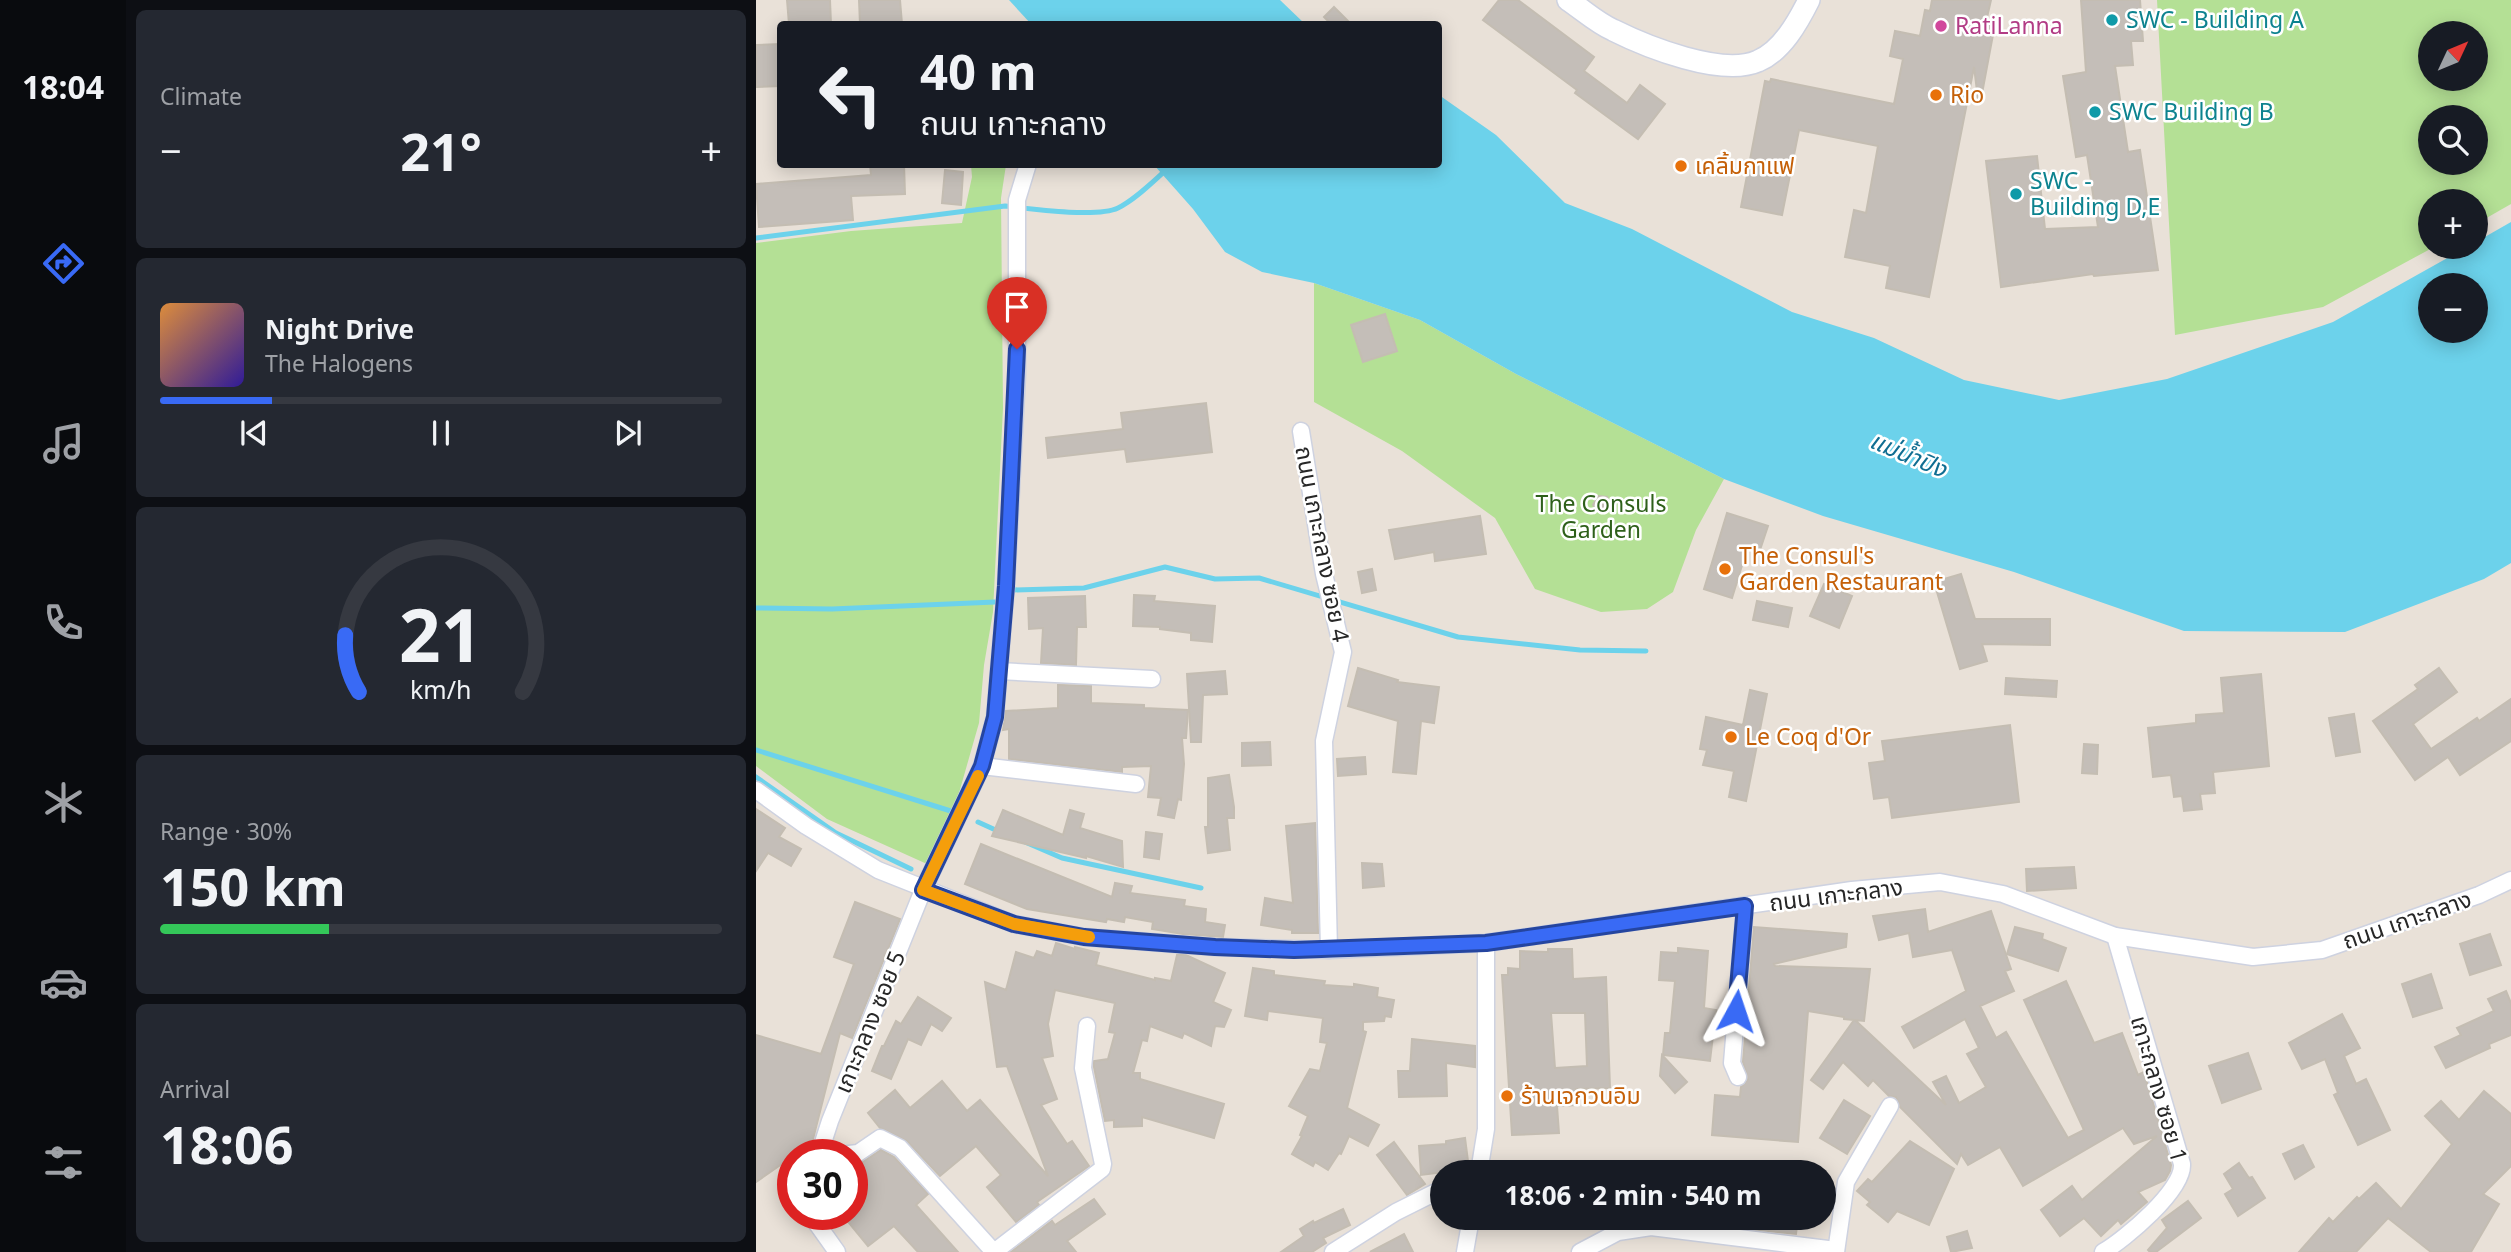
<!DOCTYPE html>
<meta charset="utf-8">
<style>
body{margin:0;font-family:"Noto Sans","Noto Sans Thai",sans-serif;background:#242831;color:#f1f3f6;height:100vh;display:flex;flex-direction:column;font-size:26px;white-space:nowrap}
*{box-sizing:border-box;margin:0}
p{font-size:23px;color:#9ea1a6}
.icon{flex:none;width:38px;height:38px;fill:none;stroke:currentColor;stroke-width:2;stroke-linecap:round;stroke-linejoin:round}
.map{position:relative;flex:1;overflow:hidden}
.drawer{display:flex;flex-direction:column;gap:10px;padding:10px;background:#0d0f14;width:630px}
.drawer>*{flex:none}
.top-card{position:absolute;left:21px;top:21px;width:665px;height:147px;border-radius:7px;box-shadow:0 4px 18px #0003;background:#171b24;color:#f1f3f6;overflow:hidden}
.needle{width:46px;rotate:46deg}
.buttons{position:absolute;left:1662px;top:21px;display:grid;gap:14px}
.buttons a{display:grid;place-items:center;width:70px;height:70px;border-radius:50%;background:#171b24;box-shadow:0 4px 18px #0003;font-size:35px}
.speed{position:absolute;left:21px;top:1139px;display:flex;gap:14px;font-size:35px;font-weight:700;text-align:center}
.speed>*{display:grid;place-content:center;width:91px;height:91px;border-radius:50%;background:#171b24;box-shadow:0 4px 18px #0003;line-height:1}
.speed .limit{border:10px solid #d22;background:#fff;color:#111}
.pin{position:absolute;display:grid;place-items:center;width:60px;height:60px;color:#fff;margin:-72px -30px;border-radius:50% 50% 50% 0;rotate:-45deg;box-shadow:0 0 7px #0007}
.pin .icon{rotate:45deg}
.me{position:absolute;width:77px;margin:-38px;rotate:5deg;stroke-linejoin:round;filter:drop-shadow(0 0 5px #0008)}
.turn{display:flex;align-items:center;gap:24px;height:147px;padding:0 28px;font-size:32px}
.turn .icon{width:91px;height:91px;stroke-width:2.5}
.turn b{display:block;font-size:49px;line-height:60px}
.big{font-size:52px;font-weight:700;line-height:1.1}
.drawer .card{flex:1;display:flex;flex-direction:column;justify-content:center;gap:10px;min-width:0;padding:0 24px;border-radius:10px;background:#242831}
.drawer .dial{align-items:center;gap:0}
.dial svg{height:182px;overflow:visible;fill:none;stroke:#363941;stroke-width:7;stroke-linecap:round;text-anchor:middle}
.dial text{fill:#f1f3f6;stroke:none}
.song{display:flex;align-items:center;gap:21px}
.cover{width:84px;height:84px;border-radius:10px;background:linear-gradient(135deg,hsl(30 70% 55%),hsl(250 70% 35%))}
.played{height:7px;border-radius:4px;background:linear-gradient(90deg,#396af5 20%,#363941 20%)}
.keys{display:flex;justify-content:space-around;direction:ltr}
.heat{display:flex;justify-content:space-between;align-items:center;font-size:38px;direction:ltr}
.charge{height:10px;border-radius:5px;background:linear-gradient(90deg,#34c759 30%,#363941 0)}
.trip{position:absolute;left:674px;top:1160px;width:406px;height:70px;border-radius:35px;background:#171b24;box-shadow:0 4px 18px #0003;font-weight:700;line-height:70px;text-align:center}
main{display:flex;flex:1;min-height:0}
.tab-bar{display:flex;flex-direction:column;width:126px;justify-content:space-around;align-items:center;background:#090b0e;color:#9ea1a6}
.tab-bar .icon{width:49px;height:49px}
.tab-bar .on{color:#396af5}
.tab-bar b{font-size:32px;color:#f1f3f6}
.map>svg:first-child{display:block}
</style>
<main>
<nav class="tab-bar">
<b>18:04</b>
<svg class="icon on" aria-label="directions" viewBox="0 0 24 24"><path d="M12 3l9 9-9 9-9-9zM9 14v-3h6M13 9l2 2-2 2"/></svg>
<svg class="icon" aria-label="music" viewBox="0 0 24 24"><path d="M9 18V5l10-2v13"/><circle cx="6" cy="18" r="3"/><circle cx="16" cy="16" r="3"/></svg>
<svg class="icon" aria-label="phone" viewBox="0 0 24 24"><path d="M5 4h4l2 5-3 2q2 4 5 5l2-3 5 2v4C11 20 4 13 5 4z"/></svg>
<svg class="icon" aria-label="climate" viewBox="0 0 24 24"><path d="M12 3v18M4 7l16 10M4 17L20 7"/></svg>
<svg class="icon" aria-label="car" viewBox="0 0 24 24"><path d="M5 17H2v-5l4-1 3-4h7l3 4 3 1v5h-3M9 17h6M6 11h13"/><circle cx="7" cy="17" r="2"/><circle cx="17" cy="17" r="2"/></svg>
<svg class="icon" aria-label="filters" viewBox="0 0 24 24"><path d="M4 7h16M4 17h16"/><circle cx="9" cy="7" r="2"/><circle cx="15" cy="17" r="2"/></svg>
</nav>
<section class="drawer">
<div class="card"><p>Climate</p>
<div class="heat"><a>−</a><b class="big">21°</b><a>+</a></div>
</div>
<div class="card">
<div class="song"><i class="cover"></i><div><b>Night Drive</b><p>The Halogens</p></div></div>
<div class="played"></div>
<div class="keys"><svg class="icon" aria-label="previous" viewBox="0 0 24 24"><path d="M18 5L8 12l10 7zM5 5v14"/></svg><svg class="icon" aria-label="pause" viewBox="0 0 24 24"><path d="M8 5v14M16 5v14"/></svg><svg class="icon" aria-label="next" viewBox="0 0 24 24"><path d="M6 5l10 7-10 7zM19 5v14"/></svg></div>
</div>
<div class="card dial"><svg viewBox="0 0 100 80">
<path d="M14 69A42 42 0 1 1 86 69"/>
<path d="M14 69A42 42 0 0 1 8 44" stroke="#396af5"/>
<text x="50" y="56" font-size="32" font-weight="700">21</text>
<text x="50" y="72" font-size="11">km/h</text>
</svg></div>
<div class="card"><p>Range · 30%</p><b class="big">150 km</b><div class="charge"></div></div>
<div class="card"><p>Arrival</p><b class="big">18:06</b></div>
</section>
<div class="map">
<svg width="1755" height="1252" viewBox="0 0 1755 1252">
<rect width="100%" height="100%" fill="#e9e1d8"/>
<g fill="#b4e095" fill-rule="evenodd">
<path d="M1401,0H1755V204L1720,224V201H1675V247H1678L1567,307L1419,335ZM1675,33H1720V79H1675ZM1675,117H1720V163H1675Z"/>
<polygon points="215,165 250,165 245,198 247,408 237,612 228,665 223,723 201,800 171,864 71,819 0,766 0,243 95,231 206,223 216,177"/>
<polygon points="558,283 664,320 760,374 968,479 940,530 917,592 891,609 845,612 779,589 739,518 646,451 558,402"/>
</g>
<g fill="#6cd2eb" fill-rule="evenodd">
<polygon points="253,0 524,0 549,24 275,24"/>
<path d="M683,95L740,135L809,203L876,229L1036,312L1118,338L1208,380L1303,400L1411,379L1577,322L1711,247H1720V242L1755,222V563L1728,579L1589,632L1428,631L1258,572L1067,516L968,479L760,374L664,320L558,283L506,272L469,252L437,209L398,165L682,164ZM1675,285H1720V331H1675Z"/>
</g>
<g fill="none" stroke-linecap="round" stroke-linejoin="round">
<g stroke="#6cd2eb" stroke-width="5">
<path d="M0,238L249,206C275,209 341,218 362,208C382,198 400,178 417,164"/>
<polyline points="257,590 328,588 409,567 459,579 503,578 702,637 824,650 890,651"/>
<polyline points="0,608 76,609 239,602"/>
<polyline points="0,750 198,812"/>
<polyline points="0,777 80,833 155,869"/>
<polyline points="222,822 244,832"/>
<polyline points="269,842 306,858 445,888"/>
</g>
</g>
<g fill="#c4beb8" stroke="#c4bdb2" stroke-width="2" fill-rule="evenodd">
<polygon points="31,0 74,0 75,24 33,24"/>
<polygon points="103,0 144,0 146,24 104,24"/>
<polygon points="743,0 762,0 838,57 828,71 871,103 884,85 909,104 882,139 819,93 821,90 727,20"/>
<polygon points="1176,0 1235,0 1230,22 1239,24 1225,99 1222,99 1218,67 1173,297 1130,288 1134,266 1089,257 1098,210 1110,213 1122,146 1043,130 1026,215 985,207 1009,81 1014,82 1015,79 1138,104 1147,59 1134,56 1139,31 1164,36 1169,10 1174,11"/>
<polygon points="1325,0 1384,0 1387,41 1375,41 1377,65 1359,66 1372,152 1384,150 1402,270 1338,276 1337,274 1245,287 1230,161 1281,156 1289,229 1342,227 1331,155 1320,157 1307,76 1330,72"/>
<polygon points="578,7 595,24 575,24 568,17"/>
<polygon points="24,44 24,86 0,87 0,45"/>
<polygon points="114,164 148,164 149,194 95,196 97,220 3,227 0,184 115,175"/>
<polygon points="189,170 207,172 205,205 186,203"/>
<polygon points="629,314 641,351 607,362 595,325"/>
<polygon points="450,403 456,452 371,462 369,449 292,458 290,438 367,429 365,413"/>
<polygon points="842,496 851,497 855,505 851,511 843,512 837,505"/>
<polygon points="971,513 1012,526 1004,550 992,546 976,598 948,589"/>
<polygon points="724,516 730,554 679,561 678,552 639,559 633,530"/>
<polygon points="616,569 620,590 606,593 602,572"/>
<polygon points="1205,574 1219,619 1294,619 1294,645 1226,644 1231,661 1204,669 1178,582"/>
<polygon points="1068,584 1096,596 1083,628 1054,616"/>
<polygon points="378,595 399,596 398,601 459,606 456,642 435,640 435,633 404,629 404,627 377,626"/>
<polygon points="329,596 330,627 321,627 320,665 285,663 287,628 273,629 272,598"/>
<polygon points="1001,601 1036,608 1032,627 997,620"/>
<polygon points="602,668 642,680 641,682 683,687 678,723 665,721 660,774 637,772 642,721 592,706"/>
<polygon points="1683,668 1701,692 1657,724 1675,749 1721,718 1723,721 1755,699 1755,741 1704,775 1692,757 1659,780 1617,721 1662,689 1659,685"/>
<polygon points="469,671 471,694 447,695 445,742 435,742 431,674"/>
<polygon points="1505,674 1513,766 1457,772 1459,793 1444,794 1446,809 1428,811 1426,796 1418,797 1415,775 1397,777 1392,728 1440,723 1440,715 1468,713 1465,678"/>
<polygon points="1250,678 1301,681 1300,697 1249,694"/>
<polygon points="302,685 335,686 335,703 388,705 388,708 432,710 430,738 426,738 428,764 425,800 422,799 418,818 402,815 405,798 392,797 395,766 366,767 366,772 253,759 253,729 247,730 250,711 302,708"/>
<polygon points="994,690 1011,694 990,801 973,797 978,771 947,765 951,750 944,749 950,717 987,725"/>
<polygon points="1598,714 1604,752 1580,756 1573,718"/>
<polygon points="1254,725 1263,802 1136,818 1133,797 1118,799 1113,763 1129,761 1126,741"/>
<polygon points="514,742 515,765 486,766 486,743"/>
<polygon points="1328,744 1342,745 1341,774 1326,773"/>
<polygon points="609,757 610,774 582,776 581,759"/>
<polygon points="473,775 478,807 478,818 471,818 474,850 452,853 449,827 452,827 452,778"/>
<polygon points="0,809 29,828 23,837 45,849 35,866 12,853 0,871"/>
<polygon points="247,810 307,835 314,810 328,814 324,828 366,841 367,867 330,856 330,858 236,836"/>
<polygon points="559,823 562,933 536,933 536,930 505,925 509,898 537,903 530,826"/>
<polygon points="390,832 406,834 403,859 388,857"/>
<polygon points="225,844 356,897 359,883 376,886 374,893 429,900 428,906 450,909 449,922 469,925 467,937 427,934 396,929 397,922 369,917 368,922 351,919 350,922 271,909 209,884"/>
<polygon points="606,863 626,864 628,886 607,888"/>
<polygon points="1318,867 1320,888 1271,891 1270,869"/>
<polygon points="99,902 144,919 96,1038 84,1033 56,1143 0,1182 0,1035 65,1054 98,964 78,957"/>
<polygon points="1169,909 1172,932 1235,911 1255,969 1249,971 1258,991 1224,1006 1240,1038 1250,1032 1312,1138 1328,1130 1268,1000 1310,981 1338,1043 1366,1033 1382,1075 1388,1072 1415,1165 1414,1171 1409,1180 1382,1192 1391,1202 1365,1224 1362,1220 1345,1236 1328,1218 1304,1236 1285,1210 1316,1186 1326,1200 1401,1136 1378,1144 1367,1128 1267,1186 1244,1147 1212,1165 1205,1154 1201,1164 1144,1107 1140,1097 1133,1096 1117,1080 1112,1086 1087,1062 1067,1089 1055,1080 1098,1020 1088,1019 1088,1017 1052,1011 1042,1142 956,1135 959,1095 984,1097 985,1087 992,1079 987,1062 998,927 1091,934 1090,947 1018,964 1019,966 1114,969 1108,1021 1099,1020 1190,1105 1177,1082 1190,1076 1203,1103 1230,1087 1211,1054 1223,1048 1209,1019 1158,1048 1146,1027 1210,991 1196,950 1157,957 1153,933 1123,940 1117,916"/>
<polygon points="1259,927 1287,934 1286,939 1310,948 1302,971 1251,954"/>
<polygon points="1734,934 1745,965 1714,975 1704,944"/>
<polygon points="300,943 319,949 319,947 343,953 340,965 399,980 399,978 415,981 421,955 430,955 469,973 457,1002 475,1010 468,1027 459,1026 455,1046 428,1033 426,1038 394,1026 391,1041 386,1040 377,1073 384,1073 384,1079 468,1104 458,1138 386,1117 386,1126 358,1127 358,1120 349,1121 338,1067 338,1061 352,1059 359,1033 353,1032 359,1003 299,990 292,1024 297,1056 286,1058 301,1099 285,1105 311,1144 316,1141 333,1166 281,1202 283,1205 260,1222 231,1187 245,1175 220,1146 184,1176 151,1141 124,1128 112,1113 139,1090 154,1108 186,1081 211,1111 224,1100 292,1176 251,1066 241,1067 229,982 250,990 260,952 278,958 281,951 296,956"/>
<polygon points="922,948 952,951 948,1008 960,1010 954,1061 907,1055 909,1033 914,1033 919,981 903,980 905,952 922,953"/>
<path d="M792,949H816L817,979L850,977L854,1088L820,1089L821,1105L801,1106L803,1133L756,1135L746,975H752V968L764,969V951L792,952ZM795,1013H829L831,1066L799,1068Z"/>
<polygon points="497,968 518,971 518,975 569,981 568,985 598,987 598,984 622,988 621,997 638,1000 635,1017 629,1016 628,1021 607,1022 607,1031 610,1032 591,1108 623,1125 612,1146 593,1136 585,1154 583,1153 572,1170 559,1162 557,1166 536,1154 546,1136 544,1135 552,1116 533,1106 554,1069 564,1071 571,1043 564,1042 567,1018 512,1011 511,1020 489,1016"/>
<polygon points="1675,974 1686,1008 1657,1017 1646,984"/>
<polygon points="1750,991 1755,1003 1755,1035 1733,1044 1734,1048 1690,1068 1679,1047 1705,1035 1701,1028 1738,1011 1732,999"/>
<polygon points="162,997 195,1018 186,1031 175,1024 165,1045 152,1039 135,1079 116,1071 126,1046 128,1046 140,1021 145,1024"/>
<polygon points="1586,1014 1604,1048 1588,1056 1600,1084 1610,1079 1634,1130 1602,1145 1578,1095 1582,1093 1569,1059 1546,1069 1533,1043"/>
<polygon points="656,1039 719,1046 719,1067 690,1063 691,1096 643,1097 642,1071 654,1071"/>
<polygon points="1492,1053 1505,1089 1466,1103 1453,1066"/>
<polygon points="906,1055 931,1082 919,1093 904,1076"/>
<polygon points="1728,1091 1755,1114 1755,1166 1727,1194 1743,1204 1715,1252 1675,1252 1632,1218 1600,1252 1543,1252 1573,1218 1577,1222 1601,1197 1603,1199 1620,1183 1645,1209 1696,1144 1669,1116 1685,1101 1703,1120"/>
<polygon points="1088,1100 1114,1116 1091,1154 1064,1138"/>
<polygon points="709,1138 713,1169 665,1175 663,1146 690,1144 690,1141"/>
<polygon points="1154,1141 1198,1169 1173,1225 1141,1211 1132,1222 1111,1205 1114,1202 1101,1191 1112,1179 1116,1182"/>
<polygon points="638,1142 669,1184 651,1195 621,1155"/>
<polygon points="1547,1145 1558,1167 1539,1179 1527,1154"/>
<polygon points="125,1150 138,1157 172,1194 160,1205 202,1252 162,1252 138,1226 112,1246 89,1218 96,1214 96,1212 111,1200 96,1186 96,1169"/>
<polygon points="1483,1163 1493,1178 1496,1177 1509,1198 1482,1216 1469,1194 1477,1189 1468,1174"/>
<polygon points="338,1199 349,1214 311,1241 320,1252 255,1252 296,1221 299,1225"/>
<polygon points="1432,1201 1445,1218 1400,1252 1394,1252 1392,1250 1411,1228 1406,1220"/>
<polygon points="587,1209 594,1225 567,1238 570,1243 556,1252 525,1252 548,1236 544,1229 557,1221 558,1223"/>
<polygon points="970,1218 1042,1218 1040,1234 994,1229 970,1220"/>
<polygon points="1211,1231 1216,1248 1195,1252 1191,1237"/>
<polygon points="648,1234 657,1252 614,1252"/>
</g>
<g fill="none" stroke-linecap="round" stroke-linejoin="round">
<defs>
<g id="street">
<polyline points="545,431 568,574 587,652 568,741 573,950"/>
<polyline points="243,671 396,679"/>
<polyline points="226,766 380,784"/>
<polyline points="0,790 50,826 122,870 258,924 328,937 459,947 573,950 730,943 1096,890 1184,882 1247,894 1359,936 1497,957 1566,950 1723,895 1755,880"/>
<polyline points="982,1077 976,1063 989,906"/>
<polyline points="63,1155 74,1121 167,890 226,766 239,717 250,586 261,375 261,200 272,164"/>
<polyline points="84,1155 102,1153 124,1138 144,1148 238,1252"/>
<polyline points="723,1172 730,1129 730,943"/>
<polyline points="54,1214 81,1252"/>
<polyline points="238,1252 346,1169 347,1164 327,1068 331,1026"/>
<polyline points="577,1252 640,1212 686,1189"/>
<polyline points="709,1252 715,1218"/>
<polyline points="824,1252 862,1232 895,1227 1080,1250"/>
<polyline points="1080,1252 1090,1182 1134,1106"/>
<path d="M1347,1252C1369,1239 1428,1190 1426,1164L1359,936"/>
</g>
<path id="secondary" d="M812,0C827,10 841,23 857,30C891,47 966,77 1002,61C1026,51 1042,22 1053,0"/>
</defs>
<use href="#street" stroke="#ced2e0" stroke-width="19"/>
<use href="#secondary" stroke="#ced2e0" stroke-width="24"/>
<use href="#street" stroke="#fff" stroke-width="16"/>
<use href="#secondary" stroke="#fff" stroke-width="21"/>
</g>
<g fill="none" stroke-linecap="round" stroke-linejoin="round">
<defs>
<polyline id="route" points="261,349 250,586 239,717 226,766 167,890 258,924 328,937 459,947 538,950 730,943 989,906 980,1011"/>
</defs>
<use href="#route" stroke="#25459f" stroke-width="18"/>
<use href="#route" stroke="#396af5" stroke-width="12"/>
<polyline stroke="#f59e0b" stroke-width="12" points="222,776 167,890 258,924 333,937"/>
</g>
<g fill="#0f9aa8" stroke="#fff" stroke-width="2.5">
<circle cx="1356" cy="20" r="7"/>
<circle cx="1339" cy="112" r="7"/>
<circle cx="1260" cy="194" r="7"/>
</g>
<circle fill="#d1479c" stroke="#fff" stroke-width="2.5" cx="1185" cy="26" r="7"/>
<g fill="#e8710a" stroke="#fff" stroke-width="2.5">
<circle cx="1180" cy="95" r="7"/>
<circle cx="925" cy="166" r="7"/>
<circle cx="969" cy="569" r="7"/>
<circle cx="975" cy="737" r="7"/>
<circle cx="751" cy="1096" r="7"/>
</g>
<g text-anchor="middle" stroke-width="5" stroke-linejoin="round" paint-order="stroke">
<g font-size="23" fill="#0d838f" stroke="#fff" text-anchor="start">
<text x="1370" y="28">SWC - Building A</text>
<text x="1353" y="120">SWC Building B</text>
<text x="1274" y="189">SWC -<tspan x="1274" dy="26">Building D,E</tspan></text>
</g>
<g font-size="23" fill="#b23c85" stroke="#fff" text-anchor="start">
<text x="1199" y="34">RatiLanna</text>
</g>
<g font-size="23" fill="#c56008" stroke="#fff" text-anchor="start">
<text x="1194" y="103">Rio</text>
<text x="939" y="174">เคลิ้มกาแฟ</text>
<text x="983" y="564">The Consul's<tspan x="983" dy="26">Garden Restaurant</tspan></text>
<text x="989" y="745">Le Coq d'Or</text>
<text x="765" y="1104">ร้านเจกวนอิม</text>
</g>
<g font-size="23" fill="#2e601a" stroke="#fff">
<text x="845" y="512">The Consuls<tspan x="845" dy="26">Garden</tspan></text>
</g>
<g font-size="23" fill="#272727" stroke="#fff">
<text transform="translate(566 544) rotate(79)" y="8">ถนน เกาะกลาง ซอย 4</text>
<text transform="translate(1080 895) rotate(-7)" y="8">ถนน เกาะกลาง</text>
<text transform="translate(1651 920) rotate(-19)" y="8">ถนน เกาะกลาง</text>
<text transform="translate(114 1022) rotate(-68)" y="8">เกาะกลาง ซอย 5</text>
<text transform="translate(1403 1089) rotate(74)" y="8">เกาะกลาง ซอย 1</text>
</g>
<g font-size="24" font-style="italic" fill="#106e92" stroke="#fff">
<text transform="translate(1152 455) rotate(23)" y="8">แม่น้ำปิง</text>
</g>
</g>
</svg>
<div class="buttons">
<a><svg class="needle" viewBox="-14 -14 28 28"><path d="M0-13l5 13h-10z" fill="#e53935"/><path d="M0 13l5-13h-10z" fill="#9ea1a6"/></svg></a>
<a><svg class="icon" aria-label="search" viewBox="0 0 24 24"><circle cx="10" cy="10" r="6"/><path d="M15 15l6 6"/></svg></a>
<a>+</a>
<a>−</a>
</div>
<div class="speed"><div class="limit">30</div></div>
<div class="pin" style="left:261px;top:349px;background:#d93025"><svg class="icon" aria-label="arrive" viewBox="0 0 24 24"><path d="M6 21V4h12l-3 4 3 4H6"/></svg></div>
<svg class="me" style="left:980px;top:1011px" viewBox="-20 -20 40 40"><path d="M0-17L14 15 0 8-14 15z" fill="#396af5" stroke="#fff" stroke-width="4"/></svg>
<div class="trip">18:06 · 2 min · 540 m</div>
<div class="top-card">
<div class="turn"><svg class="icon" aria-label="left" viewBox="0 0 24 24"><path d="M17 20v-9H6M10 6l-5 5 5 5"/></svg><div><b>40 m</b>ถนน เกาะกลาง</div></div>
</div>
</div>
</main>
